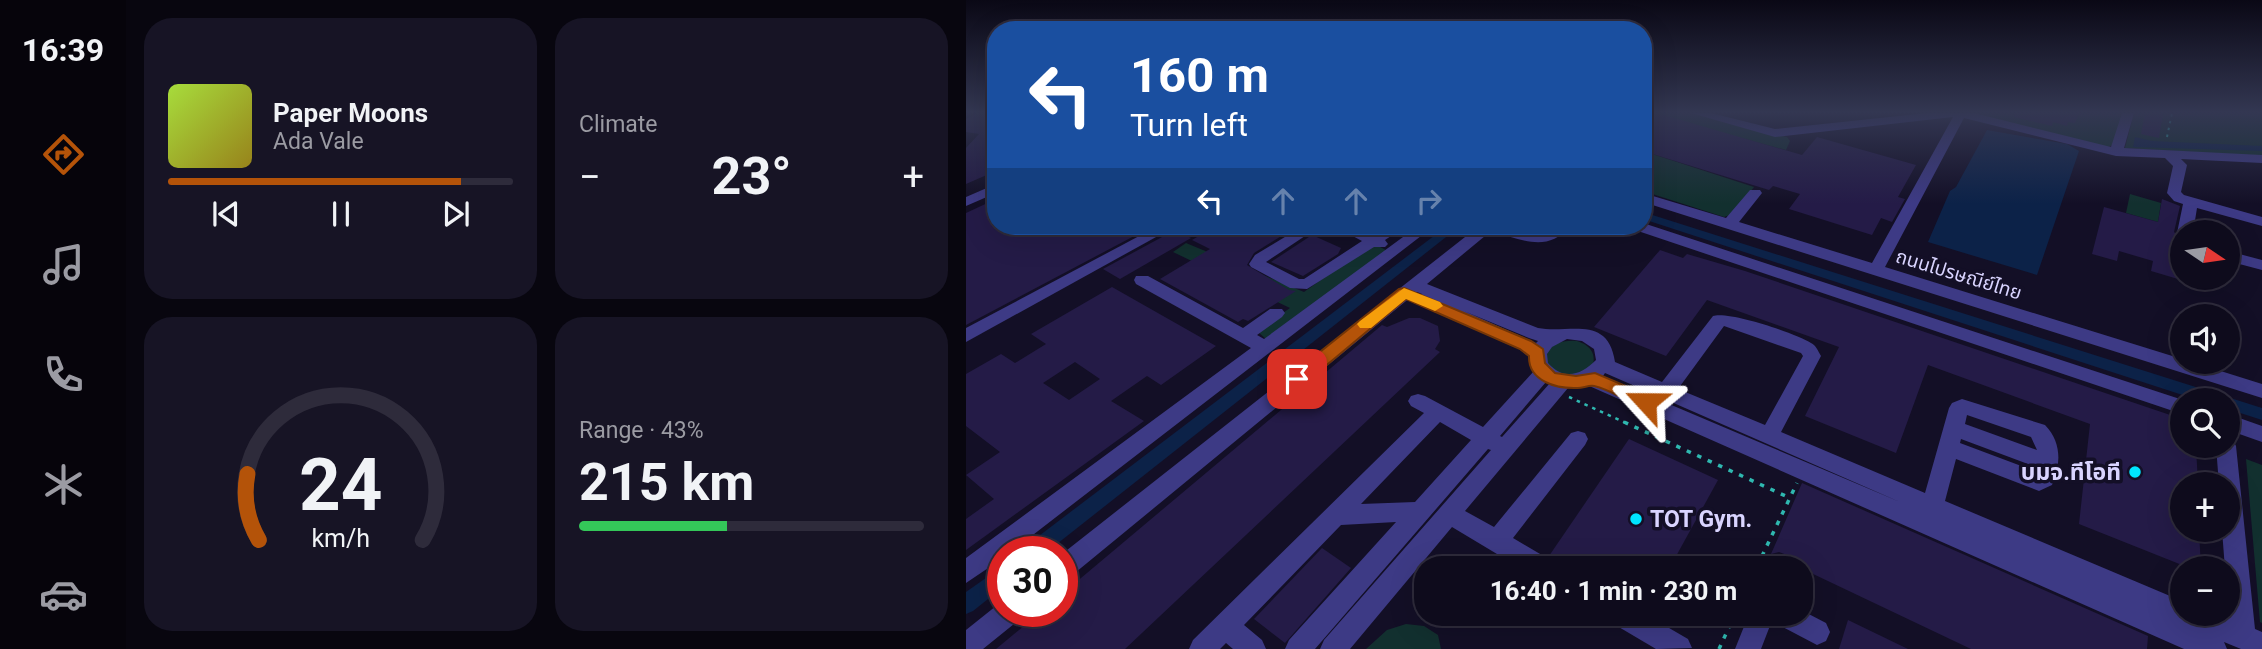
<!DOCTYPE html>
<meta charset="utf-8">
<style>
body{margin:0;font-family:Roboto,"Noto Sans Thai",sans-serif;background:#171425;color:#f1f3f6;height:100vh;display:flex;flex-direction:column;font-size:26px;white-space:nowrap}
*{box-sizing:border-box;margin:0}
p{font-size:23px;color:#9b9ba3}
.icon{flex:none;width:38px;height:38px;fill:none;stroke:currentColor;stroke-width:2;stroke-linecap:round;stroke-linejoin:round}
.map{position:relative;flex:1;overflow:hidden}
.side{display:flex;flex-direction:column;gap:18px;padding:18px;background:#08060f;width:840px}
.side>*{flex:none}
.guide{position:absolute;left:21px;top:21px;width:665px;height:214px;border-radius:28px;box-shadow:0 7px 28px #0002,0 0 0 2px #2e2b3b;background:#1a4fa0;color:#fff;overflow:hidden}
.needle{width:46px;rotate:103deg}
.buttons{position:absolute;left:1204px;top:220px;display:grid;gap:14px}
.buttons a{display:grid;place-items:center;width:70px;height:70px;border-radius:50%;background:#0e0b1c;box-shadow:0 7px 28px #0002,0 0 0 2px #2e2b3b;font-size:35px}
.speed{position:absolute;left:21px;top:536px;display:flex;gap:14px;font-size:35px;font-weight:700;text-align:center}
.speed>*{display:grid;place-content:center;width:91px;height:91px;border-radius:50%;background:#0e0b1c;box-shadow:0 7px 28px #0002,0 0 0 2px #2e2b3b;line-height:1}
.speed .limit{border:10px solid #d22;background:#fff;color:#111}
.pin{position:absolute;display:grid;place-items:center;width:60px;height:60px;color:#fff;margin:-30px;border-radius:14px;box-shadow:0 4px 10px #0006}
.me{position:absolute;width:77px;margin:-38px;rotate:294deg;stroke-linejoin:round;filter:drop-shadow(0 0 5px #0008)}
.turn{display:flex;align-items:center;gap:24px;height:147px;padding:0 28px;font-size:32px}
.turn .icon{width:91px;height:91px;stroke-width:2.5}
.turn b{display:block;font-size:49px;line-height:60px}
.lanes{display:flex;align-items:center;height:66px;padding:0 28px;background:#0003;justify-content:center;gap:35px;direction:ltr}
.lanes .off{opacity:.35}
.big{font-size:52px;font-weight:700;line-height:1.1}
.side .tile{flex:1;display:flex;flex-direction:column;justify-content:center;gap:10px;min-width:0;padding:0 24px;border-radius:28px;background:#171425}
.side .dial{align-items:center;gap:0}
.dial svg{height:182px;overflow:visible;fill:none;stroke:#2e2b3b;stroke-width:7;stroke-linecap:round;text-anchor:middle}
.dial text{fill:#f1f3f6;stroke:none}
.song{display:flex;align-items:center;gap:21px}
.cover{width:84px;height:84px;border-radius:10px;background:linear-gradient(135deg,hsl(80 70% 55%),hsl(50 70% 35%))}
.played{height:7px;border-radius:4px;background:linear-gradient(90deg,#b45309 85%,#2e2b3b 85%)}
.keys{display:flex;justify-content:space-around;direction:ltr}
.heat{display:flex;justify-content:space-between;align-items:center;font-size:38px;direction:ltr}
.charge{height:10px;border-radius:5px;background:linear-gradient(90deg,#34c759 43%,#2e2b3b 0)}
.side .tiles{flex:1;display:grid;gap:18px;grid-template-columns:repeat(2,1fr)}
.trip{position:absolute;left:448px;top:556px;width:399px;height:70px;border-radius:28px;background:#0e0b1c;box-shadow:0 7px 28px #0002,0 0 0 2px #2e2b3b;font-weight:700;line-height:70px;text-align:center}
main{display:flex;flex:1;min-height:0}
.tabs{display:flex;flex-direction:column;width:126px;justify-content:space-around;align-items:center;background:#06040b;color:#9b9ba3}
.tabs .icon{width:49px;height:49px}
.tabs .active{color:#b45309}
.tabs b{font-size:32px;color:#f1f3f6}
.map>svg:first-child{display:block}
</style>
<main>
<nav class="tabs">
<b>16:39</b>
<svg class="icon active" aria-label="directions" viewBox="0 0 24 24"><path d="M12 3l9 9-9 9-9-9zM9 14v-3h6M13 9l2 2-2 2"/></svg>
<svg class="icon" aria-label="music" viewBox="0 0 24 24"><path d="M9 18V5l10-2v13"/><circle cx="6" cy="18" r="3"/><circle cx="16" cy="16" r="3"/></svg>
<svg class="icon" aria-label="phone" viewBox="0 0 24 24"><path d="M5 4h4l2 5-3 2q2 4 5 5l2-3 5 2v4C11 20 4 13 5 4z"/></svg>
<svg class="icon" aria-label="climate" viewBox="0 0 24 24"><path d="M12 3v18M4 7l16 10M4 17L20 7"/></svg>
<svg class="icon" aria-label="car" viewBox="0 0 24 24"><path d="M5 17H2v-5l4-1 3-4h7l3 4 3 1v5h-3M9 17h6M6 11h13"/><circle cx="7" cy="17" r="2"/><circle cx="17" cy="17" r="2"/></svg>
</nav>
<section class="side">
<div class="tiles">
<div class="tile">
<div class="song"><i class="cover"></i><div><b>Paper Moons</b><p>Ada Vale</p></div></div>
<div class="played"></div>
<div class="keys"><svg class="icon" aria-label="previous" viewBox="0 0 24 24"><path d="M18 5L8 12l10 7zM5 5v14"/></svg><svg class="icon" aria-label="pause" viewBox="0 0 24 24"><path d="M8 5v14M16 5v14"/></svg><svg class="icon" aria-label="next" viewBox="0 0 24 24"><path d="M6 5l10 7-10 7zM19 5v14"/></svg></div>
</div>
<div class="tile"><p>Climate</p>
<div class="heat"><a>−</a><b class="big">23°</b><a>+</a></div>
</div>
<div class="tile dial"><svg viewBox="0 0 100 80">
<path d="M14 69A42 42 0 1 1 86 69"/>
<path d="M14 69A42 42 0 0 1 9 40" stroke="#b45309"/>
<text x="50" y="56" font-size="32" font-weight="700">24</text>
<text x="50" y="72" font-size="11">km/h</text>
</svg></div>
<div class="tile"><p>Range · 43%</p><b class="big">215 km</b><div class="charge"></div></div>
</div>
</section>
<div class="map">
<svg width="1296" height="649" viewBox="0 0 1296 649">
<rect width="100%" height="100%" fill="#130f26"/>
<g fill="#12302f">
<polygon points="683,113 725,113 821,137 824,141 820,150"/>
<polygon points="1000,113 1157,113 1149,144 1142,147"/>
<polygon points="1168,113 1296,113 1296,156 1159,148"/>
<polygon points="677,151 788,187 767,214 758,217 677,191"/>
<polygon points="1164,194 1195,203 1192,222 1160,213"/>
<polygon points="220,243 338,292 401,247 410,245 422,251 301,340 291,331 324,308 207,252"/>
<path d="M611,341C623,345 630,352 627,365L608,377L584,373L577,355C585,343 597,340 611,341Z"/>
<polygon points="1280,459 1296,465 1296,623 1294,622"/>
<polygon points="440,624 458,626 472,635 475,649 400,649 421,630"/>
</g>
<g fill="#0c2248">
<polygon points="1021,130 1101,144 1113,151 1071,275 962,242 984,191 990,187"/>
<polygon points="1169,137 1186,141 1296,146 1296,151 1167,147"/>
</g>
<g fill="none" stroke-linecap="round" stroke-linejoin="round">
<g fill="#0c2248" fill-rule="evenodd">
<polygon points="677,212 1296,408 1296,420 1262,409 1262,401 1235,401 677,219"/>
<polygon points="481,226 494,226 82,551 59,551 61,545"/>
<polygon points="37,566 37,587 7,611 0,614 0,592"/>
</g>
</g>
<g fill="#241b47" fill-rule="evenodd">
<polygon points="12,113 30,113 30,171 0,184 0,148 13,134 0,132 0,119"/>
<polygon points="677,113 691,113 836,155 851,137 950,165 932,197 939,199 926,222 915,218 906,235 823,209 834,194 807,186 803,190 677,151"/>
<polygon points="1049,113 1113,113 1109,123 1102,122 1101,126 1087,122 1086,126 1048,117"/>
<polygon points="1179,113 1197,113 1193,138 1175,134"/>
<polygon points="30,199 30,226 187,226 0,325 0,213"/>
<polygon points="1196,199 1214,206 1208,232 1216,240 1212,279 1185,271 1187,261 1153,251 1151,261 1126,254 1138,207 1192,222"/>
<polygon points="250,226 330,227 288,253 281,265 323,290 330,291 282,321 277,319 272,322 194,279 244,249 226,240"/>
<polygon points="209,230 225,238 154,279 137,269"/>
<polygon points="346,235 375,248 372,254 337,276 305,262"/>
<polygon points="694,250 717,258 721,254 779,271 1216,419 1216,446 1230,446 1232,485 1216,485 1216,530 1233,530 1235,569 1226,569 1113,524 1124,424 962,365 930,453 839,416 873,347 741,300 700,356 628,327"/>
<path d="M146,287L250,346L195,385L181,376L145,401L178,421L0,550V519L28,499L0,475L34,452L0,426V374L35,354L49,363L80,344L65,334ZM109,362L134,379L103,400L77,383Z"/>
<polygon points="443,318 454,318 472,326 474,341 469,349 474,352 159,649 30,649 76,611 96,611 96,594 416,325 421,327"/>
<polygon points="663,439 752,480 703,569 602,569 583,556"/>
<polygon points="836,483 1182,636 1181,649 1005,649 824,563 821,555 813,552 805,554"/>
<polygon points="356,548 385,568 319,643 288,619"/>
<polygon points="882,620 942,649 873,649"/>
</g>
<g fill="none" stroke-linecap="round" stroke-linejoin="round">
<polyline stroke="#2fb8b0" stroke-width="2" stroke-dasharray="2.5 4.5" stroke-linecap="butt" points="1201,137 1206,113"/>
<polyline stroke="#2fb8b0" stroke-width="2.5" stroke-dasharray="3.5 5" stroke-linecap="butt" points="603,397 662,424"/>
<g stroke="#2fb8b0" stroke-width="3.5" stroke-dasharray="4.5 7" stroke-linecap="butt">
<polyline points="658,422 824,498"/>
<polyline points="796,556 831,483"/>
<polyline points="753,649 769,614"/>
</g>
<g fill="#3d3a85" fill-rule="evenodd">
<polygon points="725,113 745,113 809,129 961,113 1008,113 1145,147 1156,113 1168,113 1158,148 1296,155 1296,163 1215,159 1221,165 1215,192 1218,195 1296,217 1296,226 1231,208 1227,233 1216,233 1216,237 1211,233 1217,204 1208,201 1201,193 1207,166 1199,158 1150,156 998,118 919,267 1216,359 1216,362 1226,362 1296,384 1296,398 677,202 677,193 760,218 784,190 794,190 796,193 773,222 906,263 987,117 809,137"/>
<polygon points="30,184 30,193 0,206 0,197"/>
<polygon points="677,223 1220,401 1216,401 1216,414 666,229 664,226 677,226"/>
<polygon points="192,226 210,226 0,342 0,328"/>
<polygon points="337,226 354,226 300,262 333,279 338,279 396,241 368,226 387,226 407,235 419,226 433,226 428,234 419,240 422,244 419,247 408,247 341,289 324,288 285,267 283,264 289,255"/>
<polygon points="452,226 468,226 46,551 37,551 37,558 0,583 0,558 285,348 170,284 168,280 170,276 182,276 277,328 304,309 316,309 319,313 316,317 291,335 298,339"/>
<path d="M513,226H539L575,234L588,226H604C581,254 555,239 525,231L461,284L572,328C603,334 642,314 649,362L696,382L747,316C763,311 829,333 845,343C850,345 852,351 855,356L815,432L959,493L983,408L986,403L996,399L1079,425C1096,442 1095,465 1086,485L1073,491L990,459L979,501L1216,601V614H1251L1263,619L1262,569H1259L1256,530H1262V485H1253L1250,446H1262V438L1267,440L1270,446L1289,629L1296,632V649H1275L1258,642L1261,649H1218L621,385L602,388L499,511L528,527L605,433L612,431L619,433L622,439L619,445L547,538L586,561L590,569H556L486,527L384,649H354L358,640L525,450L522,449L349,649H319L323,640L430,522L375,525L278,625L296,640L300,649H267L260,643L254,649H223L227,640L458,413L445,406L442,401L445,396L452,394L459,396L517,427L568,371L563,357L553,349L448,303L446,299L448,295L456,294L451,292L104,577L96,580V554ZM498,311L563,338L572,341L570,343ZM758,326L835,353L837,356L799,425L712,389ZM601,339L616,341L628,349L630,360C615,375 598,381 582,363L581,354L586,347ZM639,373L934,502L637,376ZM580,382L584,383L536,437L534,436ZM1001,415L1065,437L1071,450L999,424ZM474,422L505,440L449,502L395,504ZM995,439L1070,467L1069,471L994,443Z"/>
<polygon points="1262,251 1296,260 1296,270 1262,261"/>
<polygon points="1262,414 1296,426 1296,442 1262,430"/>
<polygon points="812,554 820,557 823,569 799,569 804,557"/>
<polygon points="35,602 37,611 56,611 53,620 17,649 0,649 0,630"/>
<polygon points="835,610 860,623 864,632 860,641 851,645 809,623 807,618 795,649 769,649 783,614 835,614"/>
<polygon points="643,614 679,614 722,639 726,648 690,649 646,623"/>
</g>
</g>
<linearGradient id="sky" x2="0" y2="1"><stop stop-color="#0a0815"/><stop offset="0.55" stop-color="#333752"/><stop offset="1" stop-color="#333752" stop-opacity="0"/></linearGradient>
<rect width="1296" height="204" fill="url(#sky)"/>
<path fill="#b45309" stroke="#753606" stroke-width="2" d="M438,288L565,341L577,349L579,363L589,373L610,376L629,373L686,397L689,402L686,406L680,408C663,403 646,390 628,386C623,385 617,388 612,388C590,389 562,381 563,356L554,349L440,299L338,384H325L323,379L325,375L433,289Z"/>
<polygon fill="#f59e0b" points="438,288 474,302 477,306 469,311 440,299 405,328 394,328 391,324 394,321"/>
<g fill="#00e5ff" stroke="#130f26" stroke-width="2.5">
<circle cx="1169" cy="472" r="7"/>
<circle cx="670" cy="519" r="7"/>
</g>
<g text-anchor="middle" stroke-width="7" stroke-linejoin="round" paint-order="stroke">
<g font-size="19" fill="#d9d4ff" stroke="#130f26">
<text transform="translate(993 274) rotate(17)" y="7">ถนนไปรษณีย์ไทย</text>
</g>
<g font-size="23" font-weight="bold" fill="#d9d4ff" stroke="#130f26" text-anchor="end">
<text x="1155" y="480">บมจ.ทีโอที</text>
<text x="684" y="527" text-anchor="start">TOT Gym.</text>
</g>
</g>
</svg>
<div class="buttons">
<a><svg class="needle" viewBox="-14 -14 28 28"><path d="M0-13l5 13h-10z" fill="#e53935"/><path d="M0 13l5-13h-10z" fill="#9b9ba3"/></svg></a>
<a><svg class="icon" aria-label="sound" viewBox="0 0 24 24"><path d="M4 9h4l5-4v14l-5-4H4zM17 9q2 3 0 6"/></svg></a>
<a><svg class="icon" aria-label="search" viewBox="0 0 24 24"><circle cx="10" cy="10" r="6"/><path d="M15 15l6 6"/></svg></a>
<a>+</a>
<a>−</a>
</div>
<div class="speed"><div class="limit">30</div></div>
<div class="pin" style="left:331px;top:379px;background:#d93025"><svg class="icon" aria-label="arrive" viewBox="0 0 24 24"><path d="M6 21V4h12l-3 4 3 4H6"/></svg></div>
<svg class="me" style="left:680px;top:402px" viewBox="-20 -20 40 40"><path d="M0-17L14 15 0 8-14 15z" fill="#b45309" stroke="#fff" stroke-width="4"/></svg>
<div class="trip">16:40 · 1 min · 230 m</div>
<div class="guide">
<div class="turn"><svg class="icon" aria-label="left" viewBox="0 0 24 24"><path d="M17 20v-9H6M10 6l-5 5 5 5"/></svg><div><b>160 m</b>Turn left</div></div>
<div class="lanes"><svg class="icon" aria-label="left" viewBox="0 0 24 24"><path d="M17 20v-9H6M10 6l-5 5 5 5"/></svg><svg class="icon off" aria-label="ahead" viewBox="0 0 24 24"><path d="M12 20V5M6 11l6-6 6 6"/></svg><svg class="icon off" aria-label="ahead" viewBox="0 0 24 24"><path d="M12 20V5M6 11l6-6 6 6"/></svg><svg class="icon off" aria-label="right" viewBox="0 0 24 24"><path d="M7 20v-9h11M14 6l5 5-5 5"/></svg></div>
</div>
</div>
</main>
